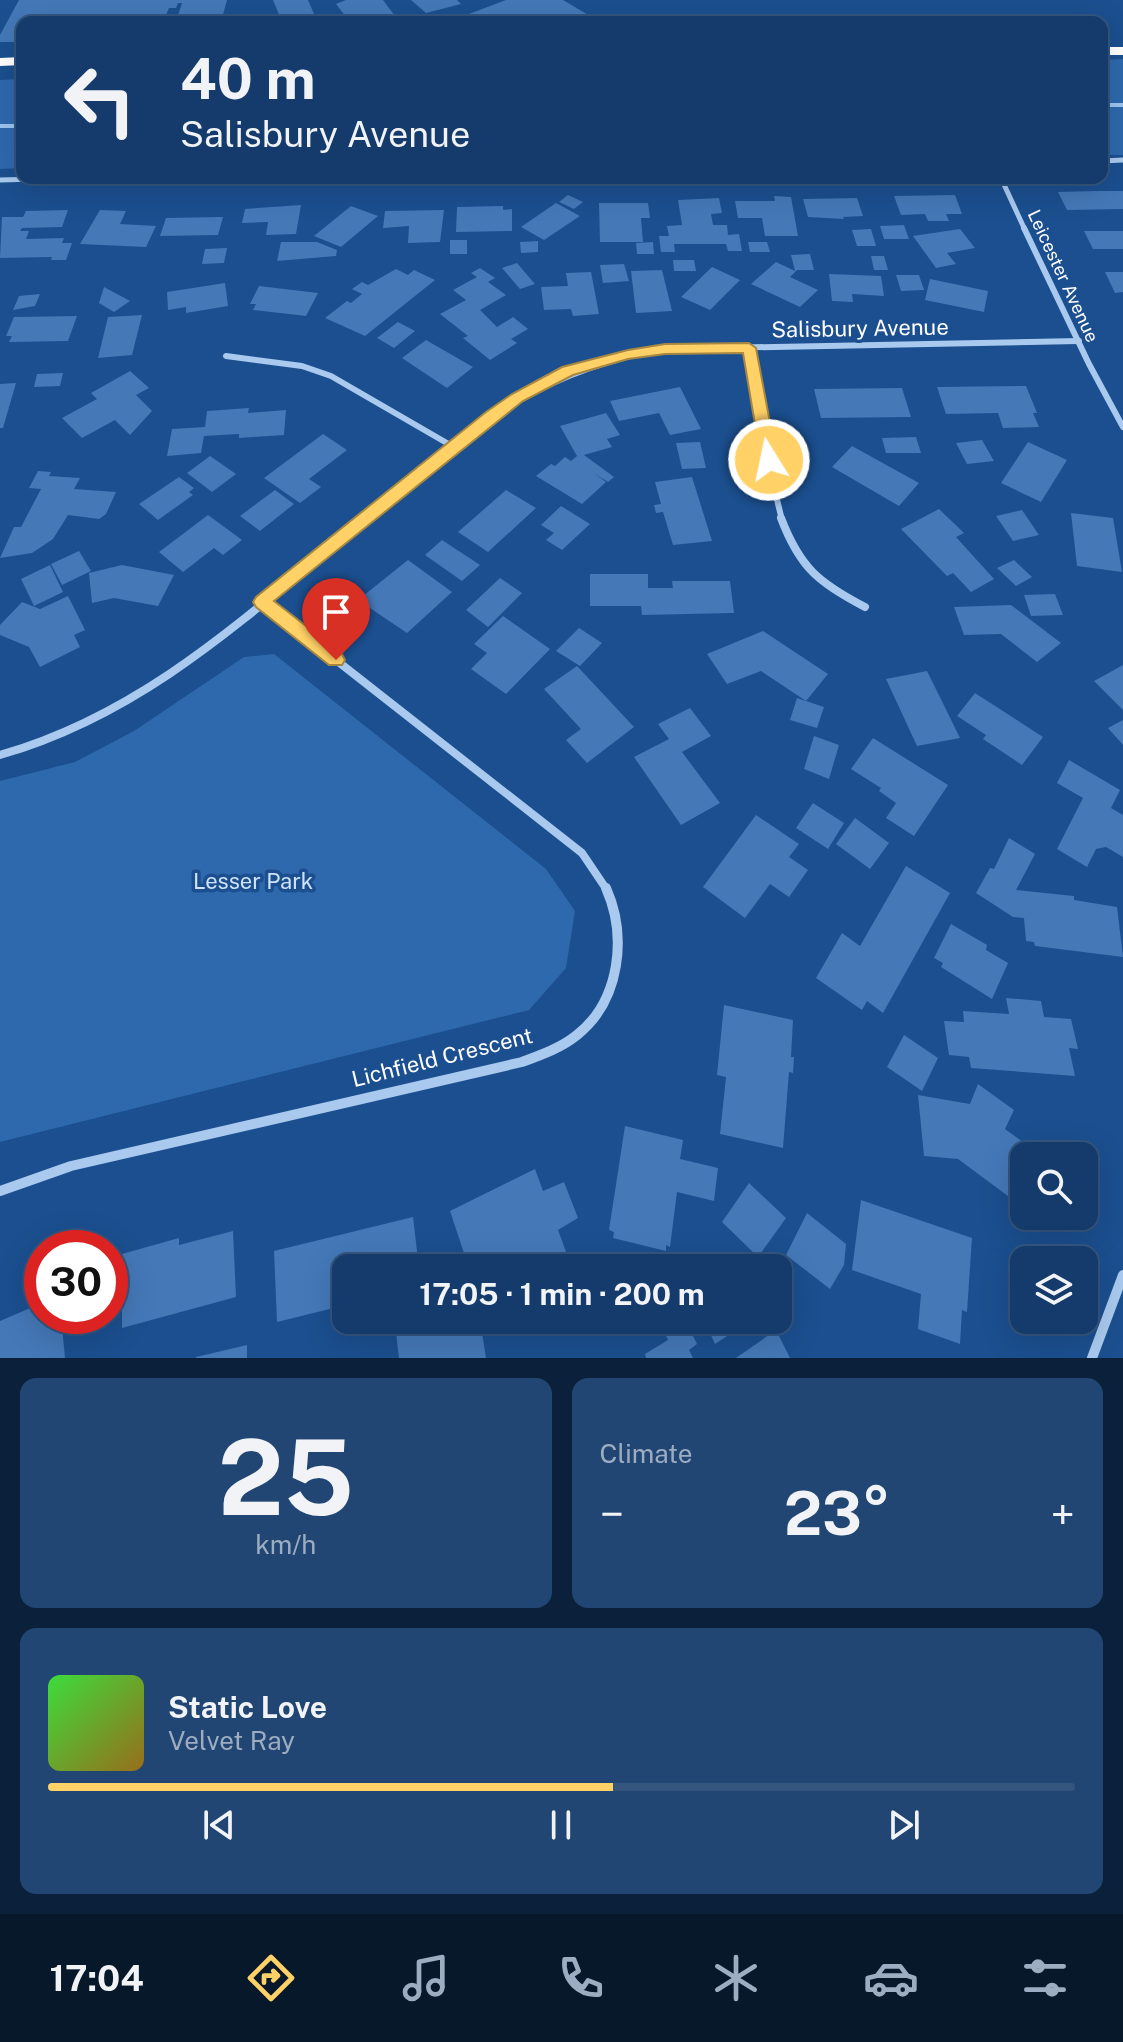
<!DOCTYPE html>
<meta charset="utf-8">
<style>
body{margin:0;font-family:"Public Sans",sans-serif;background:#214673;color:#f1f3f6;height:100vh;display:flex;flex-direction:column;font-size:30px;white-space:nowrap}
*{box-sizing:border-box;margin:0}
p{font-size:26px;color:#9dadc1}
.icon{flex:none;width:44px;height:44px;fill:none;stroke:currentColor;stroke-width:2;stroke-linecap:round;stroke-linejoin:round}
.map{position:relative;height:1358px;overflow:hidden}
.details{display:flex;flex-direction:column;gap:20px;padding:20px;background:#0b203b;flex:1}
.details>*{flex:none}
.guide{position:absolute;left:16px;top:16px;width:1092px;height:168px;border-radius:16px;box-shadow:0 8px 32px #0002,0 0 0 2px #33557e;background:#143b6b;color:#f1f3f6;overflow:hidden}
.buttons{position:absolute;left:1010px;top:1142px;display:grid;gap:16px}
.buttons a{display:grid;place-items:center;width:88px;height:88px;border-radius:16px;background:#143b6b;box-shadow:0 8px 32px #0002,0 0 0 2px #33557e;font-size:40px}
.speed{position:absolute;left:24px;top:1230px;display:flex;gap:16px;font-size:40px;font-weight:700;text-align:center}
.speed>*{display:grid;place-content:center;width:104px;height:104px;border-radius:50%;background:#143b6b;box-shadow:0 8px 32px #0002,0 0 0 2px #33557e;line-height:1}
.speed .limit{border:12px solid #d22;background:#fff;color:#111}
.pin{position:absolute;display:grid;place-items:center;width:68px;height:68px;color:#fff;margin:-82px -34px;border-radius:50% 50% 50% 0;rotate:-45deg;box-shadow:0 0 8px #0007}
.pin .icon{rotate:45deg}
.me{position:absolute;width:88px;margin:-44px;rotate:350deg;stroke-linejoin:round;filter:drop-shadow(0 0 6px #0008)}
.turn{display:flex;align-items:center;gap:28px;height:168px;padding:0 32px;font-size:36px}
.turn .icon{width:104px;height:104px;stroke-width:2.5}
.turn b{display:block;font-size:56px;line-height:68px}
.big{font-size:60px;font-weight:700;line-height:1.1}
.details .card{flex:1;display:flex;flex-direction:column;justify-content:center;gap:12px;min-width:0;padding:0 28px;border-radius:16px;background:#214673}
.details .dial{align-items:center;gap:0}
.dial b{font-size:104px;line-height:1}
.song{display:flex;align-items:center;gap:24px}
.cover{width:96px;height:96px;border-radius:12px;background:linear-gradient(135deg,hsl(120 70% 55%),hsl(40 70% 35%))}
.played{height:8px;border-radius:4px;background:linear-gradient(90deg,#ffd166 55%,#33557e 55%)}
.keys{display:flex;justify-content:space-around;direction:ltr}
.heat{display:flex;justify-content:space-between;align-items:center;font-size:44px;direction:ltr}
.details .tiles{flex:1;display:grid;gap:20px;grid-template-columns:1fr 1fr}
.card:last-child{grid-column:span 2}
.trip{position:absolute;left:332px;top:1254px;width:460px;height:80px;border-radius:16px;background:#143b6b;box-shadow:0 8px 32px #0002,0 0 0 2px #33557e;font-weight:700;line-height:80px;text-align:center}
.tab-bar{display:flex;height:128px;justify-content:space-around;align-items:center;background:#08182b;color:#9dadc1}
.tab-bar .icon{width:56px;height:56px}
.tab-bar .on{color:#ffd166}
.tab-bar b{font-size:36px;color:#f1f3f6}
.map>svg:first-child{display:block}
</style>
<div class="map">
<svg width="1123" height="1358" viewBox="0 0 1123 1358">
<rect width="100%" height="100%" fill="#1b4f8f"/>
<g fill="#2e69ad">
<polygon points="1123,59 1123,155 1102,155 1102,60"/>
<polygon points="22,79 22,168 0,169 0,80"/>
<polygon points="274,654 546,869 575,911 566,968 529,1010 0,1142 0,781 75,762 134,731 244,657"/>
</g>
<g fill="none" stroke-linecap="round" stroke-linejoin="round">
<g fill="#9cc4f0" fill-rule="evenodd">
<rect x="1102" y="103" width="21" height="4"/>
<rect x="0" y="124" width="22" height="4"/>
</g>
</g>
<g fill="#4478b7">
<polygon points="19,0 227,0 221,22 176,22 182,3 178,3 176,8 169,8 163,22 22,22 22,42 0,42 0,35"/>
<polygon points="273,0 308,0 315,16 326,16 328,22 256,22 257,17 280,17"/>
<polygon points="346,0 383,0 398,20 350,22 336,4"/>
<polygon points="411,0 457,0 461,4 426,13"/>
<polygon points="506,0 563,0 600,22 453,20"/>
<polygon points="1096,191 1123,191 1123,209 1067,210 1058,192"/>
<polygon points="568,195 583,202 574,209 559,202"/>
<polygon points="955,195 962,214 946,214 949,221 928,221 925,214 901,215 894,196"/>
<polygon points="774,196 791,197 798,236 765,236 762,218 738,218 735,201 775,201"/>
<polygon points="719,198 722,213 711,214 713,225 727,225 728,235 739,234 742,251 728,251 726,244 674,244 675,252 661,252 659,236 669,236 667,226 682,225 678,200"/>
<polygon points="857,198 863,216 843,217 844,219 808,217 803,199"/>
<polygon points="556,203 580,216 544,240 521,227"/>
<polygon points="599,203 648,203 650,218 641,218 643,242 600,242"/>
<polygon points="301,205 296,234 266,235 268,222 242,223 245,209"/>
<polygon points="351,206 378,216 341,247 314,236"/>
<polygon points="503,206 503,210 512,209 512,231 456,232 457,207"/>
<polygon points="68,210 62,227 22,228 20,231 29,231 26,239 64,238 62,243 72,243 66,260 51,260 52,257 0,258 2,217 23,217 26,211"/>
<polygon points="100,210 126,211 120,224 156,226 146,247 80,244"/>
<polygon points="444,210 440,242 408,243 409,226 383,228 385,211"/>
<polygon points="223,217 218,235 160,236 166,218"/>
<polygon points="904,225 909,239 884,239 880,226"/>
<polygon points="871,229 876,246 857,246 852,230"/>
<polygon points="960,229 975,248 947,253 956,264 936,268 913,236"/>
<polygon points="1084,231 1123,231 1123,249 1093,249"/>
<rect x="450" y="240" width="17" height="14"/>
<polygon points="538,241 538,252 521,253 520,242"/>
<polygon points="281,242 317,242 337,250 336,256 277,261"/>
<polygon points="653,242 654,254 637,254 636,243"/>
<polygon points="748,242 767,242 770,252 750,252"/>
<polygon points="227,248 224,263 202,264 205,249"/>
<polygon points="810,254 814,270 797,270 790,277 818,290 800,307 751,284 776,262 795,271 791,255"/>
<polygon points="871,256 884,256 888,270 874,270"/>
<polygon points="673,260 694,260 696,271 674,271"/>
<polygon points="517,263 535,284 520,289 502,268"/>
<polygon points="624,264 629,281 603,283 600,265"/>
<polygon points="712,267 740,280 710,310 681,297"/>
<polygon points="480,268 495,278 488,282 506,295 480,310 497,327 513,317 528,329 511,339 517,343 490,360 463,338 468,336 440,314 466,300 453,290 477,277 471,273"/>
<polygon points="396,269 408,275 414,270 435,280 365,336 325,318 347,301 351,303 362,294 352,289 362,282 368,285"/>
<polygon points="662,270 672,311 636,313 631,271"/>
<polygon points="591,272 599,314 573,316 571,309 544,310 541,287 568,286 566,273"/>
<polygon points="1105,272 1123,272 1123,292 1115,293"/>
<polygon points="829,274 881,276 884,296 852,294 853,302 832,301"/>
<polygon points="896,275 919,275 924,290 901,291"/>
<polygon points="930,279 988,291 984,312 925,300"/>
<polygon points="225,283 228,306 186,313 186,307 168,310 167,292"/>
<polygon points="259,286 318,293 306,316 253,310 256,304 250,304"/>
<polygon points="104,287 130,301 114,312 99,303"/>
<polygon points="40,294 35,306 13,310 19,296"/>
<polygon points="142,315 132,355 98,358 108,317"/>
<polygon points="77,316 68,341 9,342 12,336 6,336 14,317"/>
<polygon points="398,322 415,331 394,348 377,338"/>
<polygon points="426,340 473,367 447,388 402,358"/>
<polygon points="130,371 149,388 136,395 152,411 130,435 115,420 82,438 62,418 97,399 91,393"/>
<polygon points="63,373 60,386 34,387 37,374"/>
<polygon points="16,383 3,428 0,428 0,384"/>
<polygon points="1026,386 1037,413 1033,413 1039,427 1003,428 998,413 946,414 937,387"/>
<polygon points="680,387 701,429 670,435 659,413 619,421 610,401"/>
<polygon points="902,388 911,417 821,418 814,389"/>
<polygon points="249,408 248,413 286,410 284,435 239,438 239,434 204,436 201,453 167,456 172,429 205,427 207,411"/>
<polygon points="606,413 620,435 607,439 612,447 584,455 614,477 608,482 595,474 606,482 582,504 536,476 551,464 555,466 565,457 571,461 577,456 560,426"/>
<polygon points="323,434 347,450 309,479 321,487 300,503 264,478"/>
<polygon points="916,437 921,453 886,453 882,438"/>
<polygon points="982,440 994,461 967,464 956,443"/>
<polygon points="700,442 706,468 682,469 676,443"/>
<polygon points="1028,442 1067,460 1041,502 1001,483"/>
<polygon points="852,446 919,483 899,506 832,467"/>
<polygon points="210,456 236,474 212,492 187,473"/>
<polygon points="38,471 51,472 49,476 80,478 74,489 116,492 106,514 99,519 68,515 53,539 32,553 0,558 14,527 21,527 41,489 29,488"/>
<polygon points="179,477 194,488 189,492 193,495 158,520 139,504"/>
<polygon points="692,477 712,541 673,545 663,512 656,513 654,505 661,504 655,482"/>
<polygon points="275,490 294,504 260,531 240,516"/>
<polygon points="506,490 536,508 488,552 458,532"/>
<polygon points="561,506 590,524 562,550 546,540 554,533 541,525"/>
<polygon points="939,509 964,533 956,537 994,579 971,592 953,573 947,576 901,529"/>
<polygon points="1022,510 1039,535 1013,541 996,516"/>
<polygon points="1071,513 1113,518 1122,572 1077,566"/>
<polygon points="208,515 242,540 223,555 214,548 183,572 159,552"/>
<polygon points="442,540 480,565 462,581 425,555"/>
<polygon points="79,551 91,571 62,585 51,564"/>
<polygon points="408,560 452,592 407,633 358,600"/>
<polygon points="1014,560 1032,577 1016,586 997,568"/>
<polygon points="50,565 63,592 34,606 21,579"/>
<polygon points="122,565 174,575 158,606 114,598 92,603 89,573"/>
<polygon points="590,574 648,574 648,588 673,588 672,581 730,581 734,613 642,615 641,606 590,606"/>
<polygon points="500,578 522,593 488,627 466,610"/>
<polygon points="1055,594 1063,615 1031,616 1024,595"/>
<polygon points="68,596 85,630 74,635 80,647 40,667 29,647 0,635 0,625 22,602 40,609"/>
<polygon points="1011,605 1061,643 1037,662 1001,634 964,635 954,607"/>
<polygon points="503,616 550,649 506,694 471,669 487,653 474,644"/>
<polygon points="579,628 602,643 580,666 556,651"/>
<polygon points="763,631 828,674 806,701 761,671 727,684 707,654"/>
<polygon points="1123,665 1123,710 1094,681"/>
<polygon points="577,666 634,727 587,763 566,740 581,729 544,689"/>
<polygon points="927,671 960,738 917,746 886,679"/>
<polygon points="975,693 1043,737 1022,765 983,739 986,735 957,716"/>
<polygon points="797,698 824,707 817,728 790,720"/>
<polygon points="690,708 711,736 682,752 720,803 681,825 634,757 669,739 658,724"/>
<polygon points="1123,720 1123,745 1108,728"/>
<polygon points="814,736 839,745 829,779 804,769"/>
<polygon points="873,738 948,785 914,836 886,818 896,803 879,791 881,788 851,769"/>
<polygon points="1069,760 1120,790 1111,808 1123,815 1123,857 1106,847 1096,849 1087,867 1057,849 1083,798 1057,783"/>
<polygon points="813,803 844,823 828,849 796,828"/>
<polygon points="756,815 799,844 789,857 808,870 789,897 770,884 745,918 703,887"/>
<polygon points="855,818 889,843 870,869 836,844"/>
<polygon points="1009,838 1035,854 1016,890 1074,896 1074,900 1117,907 1123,957 1035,946 1034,942 1026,941 1024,918 1013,917 976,893 990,868 994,869"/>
<polygon points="906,866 950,893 883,1013 867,1001 862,1010 816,978 842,933 860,946"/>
<polygon points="951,924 987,945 986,950 1008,963 992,999 941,967 943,963 934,958"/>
<polygon points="1006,998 1041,1001 1044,1017 1071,1019 1078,1049 1069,1048 1075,1076 971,1068 969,1057 949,1055 944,1021 964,1022 963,1011 1009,1014"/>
<polygon points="724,1005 793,1020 791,1057 794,1057 793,1073 789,1072 783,1148 720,1134 726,1077 717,1075"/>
<polygon points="904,1035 938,1058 922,1091 887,1067"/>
<polygon points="978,1084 1014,1110 1005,1129 1042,1156 1024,1156 1024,1208 958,1159 924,1156 918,1095 970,1104"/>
<polygon points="625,1126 683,1140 680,1159 718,1168 714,1201 677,1192 670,1247 666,1245 666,1251 613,1238 614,1232 609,1230"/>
<polygon points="535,1169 543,1191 564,1182 578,1218 558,1230 572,1268 497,1268 493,1256 469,1268 450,1211"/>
<polygon points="749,1183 786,1218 758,1257 722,1222"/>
<polygon points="861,1200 972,1238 967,1312 962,1310 960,1344 918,1329 921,1294 852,1270"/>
<polygon points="807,1213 846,1244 844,1265 830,1289 786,1255"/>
<polygon points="413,1217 419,1268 346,1268 346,1305 277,1322 274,1251"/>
<polygon points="233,1231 236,1297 122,1328 122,1254 179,1238 179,1245"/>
<polygon points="42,1303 42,1316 61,1316 65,1358 0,1358 0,1321"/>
<polygon points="436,1320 480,1320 486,1358 399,1358 396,1332"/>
<polygon points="664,1320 685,1320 697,1344 689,1350 693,1358 646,1358 645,1354 668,1340 660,1323"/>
<polygon points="704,1320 733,1320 738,1329 715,1344"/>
<polygon points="776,1330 790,1358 736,1358"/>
<polygon points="247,1345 247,1358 196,1358 196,1357"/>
</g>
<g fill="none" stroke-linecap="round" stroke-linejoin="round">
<g stroke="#a9c9ee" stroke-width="5">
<polyline points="1102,161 1123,160"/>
<polyline points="1001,178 1025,230"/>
<polyline points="0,180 78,178"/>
</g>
<g stroke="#a9c9ee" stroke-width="6">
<polyline points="1024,228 1089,364 1123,427"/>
<polyline points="749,348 767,459 782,520"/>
<polyline points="226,356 302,366 331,376 452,446"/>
<path d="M363,520C467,436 527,372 665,349L1079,341"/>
</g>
<g stroke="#a9c9ee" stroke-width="8">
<path d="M781,518C800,568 819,583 865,607"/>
<polyline points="262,602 582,853 607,890"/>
<path d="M0,755C147,713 250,613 366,518"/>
</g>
<g stroke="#a9c9ee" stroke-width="10">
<path d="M0,1191L71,1166L522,1062C541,1055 561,1048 577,1035C621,1000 627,935 606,888"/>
<polyline points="1092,1358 1123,1275"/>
</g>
<g fill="#fff" fill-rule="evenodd">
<rect x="1102" y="47" width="21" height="8"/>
<polygon points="22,57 22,65 0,66 0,58"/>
</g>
</g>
<polygon fill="#ffd166" stroke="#a68842" stroke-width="2" points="749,343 756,348 777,460 775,464 764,464 761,460 743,353 665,354 628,359 573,375 523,401 274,601 342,654 345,660 342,665 329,665 256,607 253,602 256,597 486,412 512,394 562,367 628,350 665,344"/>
<g text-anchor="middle" stroke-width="7" stroke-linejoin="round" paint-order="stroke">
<g font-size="18" fill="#fff" stroke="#1b4f8f">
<text transform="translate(1063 276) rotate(65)" y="6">Leicester Avenue</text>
</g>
<g font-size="22" fill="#fff" stroke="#1b4f8f">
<text transform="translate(860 328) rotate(-1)" y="8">Salisbury Avenue</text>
<text transform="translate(442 1057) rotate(-14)" y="8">Lichfield Crescent</text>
</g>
<g font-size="22" fill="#cfe3fa" stroke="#1b4f8f">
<text x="253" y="889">Lesser Park</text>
</g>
</g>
</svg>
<div class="buttons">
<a><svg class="icon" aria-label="search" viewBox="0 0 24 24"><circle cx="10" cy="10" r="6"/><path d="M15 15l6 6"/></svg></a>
<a><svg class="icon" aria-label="layers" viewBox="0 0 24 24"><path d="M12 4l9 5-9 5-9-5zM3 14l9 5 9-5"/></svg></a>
</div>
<div class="speed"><div class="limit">30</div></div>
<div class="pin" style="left:336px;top:660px;background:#d93025"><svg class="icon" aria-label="arrive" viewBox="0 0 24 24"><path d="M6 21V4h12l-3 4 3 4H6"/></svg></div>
<svg class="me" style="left:769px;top:460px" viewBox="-20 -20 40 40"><circle r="17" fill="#ffd166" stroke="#fff" stroke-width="3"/><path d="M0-11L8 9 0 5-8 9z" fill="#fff"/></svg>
<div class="trip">17:05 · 1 min · 200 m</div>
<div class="guide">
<div class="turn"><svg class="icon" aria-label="left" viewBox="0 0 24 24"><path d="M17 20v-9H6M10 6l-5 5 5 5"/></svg><div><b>40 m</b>Salisbury Avenue</div></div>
</div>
</div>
<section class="details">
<div class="tiles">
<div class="card dial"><b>25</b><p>km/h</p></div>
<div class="card"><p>Climate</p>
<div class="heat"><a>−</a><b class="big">23°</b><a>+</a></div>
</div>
<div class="card">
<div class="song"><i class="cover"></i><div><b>Static Love</b><p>Velvet Ray</p></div></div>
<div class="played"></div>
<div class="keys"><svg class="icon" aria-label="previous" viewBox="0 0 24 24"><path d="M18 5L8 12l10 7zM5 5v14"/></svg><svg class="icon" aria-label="pause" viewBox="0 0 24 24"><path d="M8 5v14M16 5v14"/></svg><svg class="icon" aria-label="next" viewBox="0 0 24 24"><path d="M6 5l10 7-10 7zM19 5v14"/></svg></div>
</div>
</div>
</section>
<nav class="tab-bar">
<b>17:04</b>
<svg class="icon on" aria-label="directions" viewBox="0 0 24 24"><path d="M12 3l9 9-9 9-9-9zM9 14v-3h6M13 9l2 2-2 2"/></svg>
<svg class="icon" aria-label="music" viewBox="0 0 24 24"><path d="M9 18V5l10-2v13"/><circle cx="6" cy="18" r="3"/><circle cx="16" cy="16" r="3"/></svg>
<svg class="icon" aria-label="phone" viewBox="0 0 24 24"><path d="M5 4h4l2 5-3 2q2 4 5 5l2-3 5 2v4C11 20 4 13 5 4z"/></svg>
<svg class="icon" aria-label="climate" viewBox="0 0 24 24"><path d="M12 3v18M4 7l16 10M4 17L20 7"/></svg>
<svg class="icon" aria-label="car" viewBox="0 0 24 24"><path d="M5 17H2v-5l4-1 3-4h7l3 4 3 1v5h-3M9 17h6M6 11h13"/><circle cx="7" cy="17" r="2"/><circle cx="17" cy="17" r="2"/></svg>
<svg class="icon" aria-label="filters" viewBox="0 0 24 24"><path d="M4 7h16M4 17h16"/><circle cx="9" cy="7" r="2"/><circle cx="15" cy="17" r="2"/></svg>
</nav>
